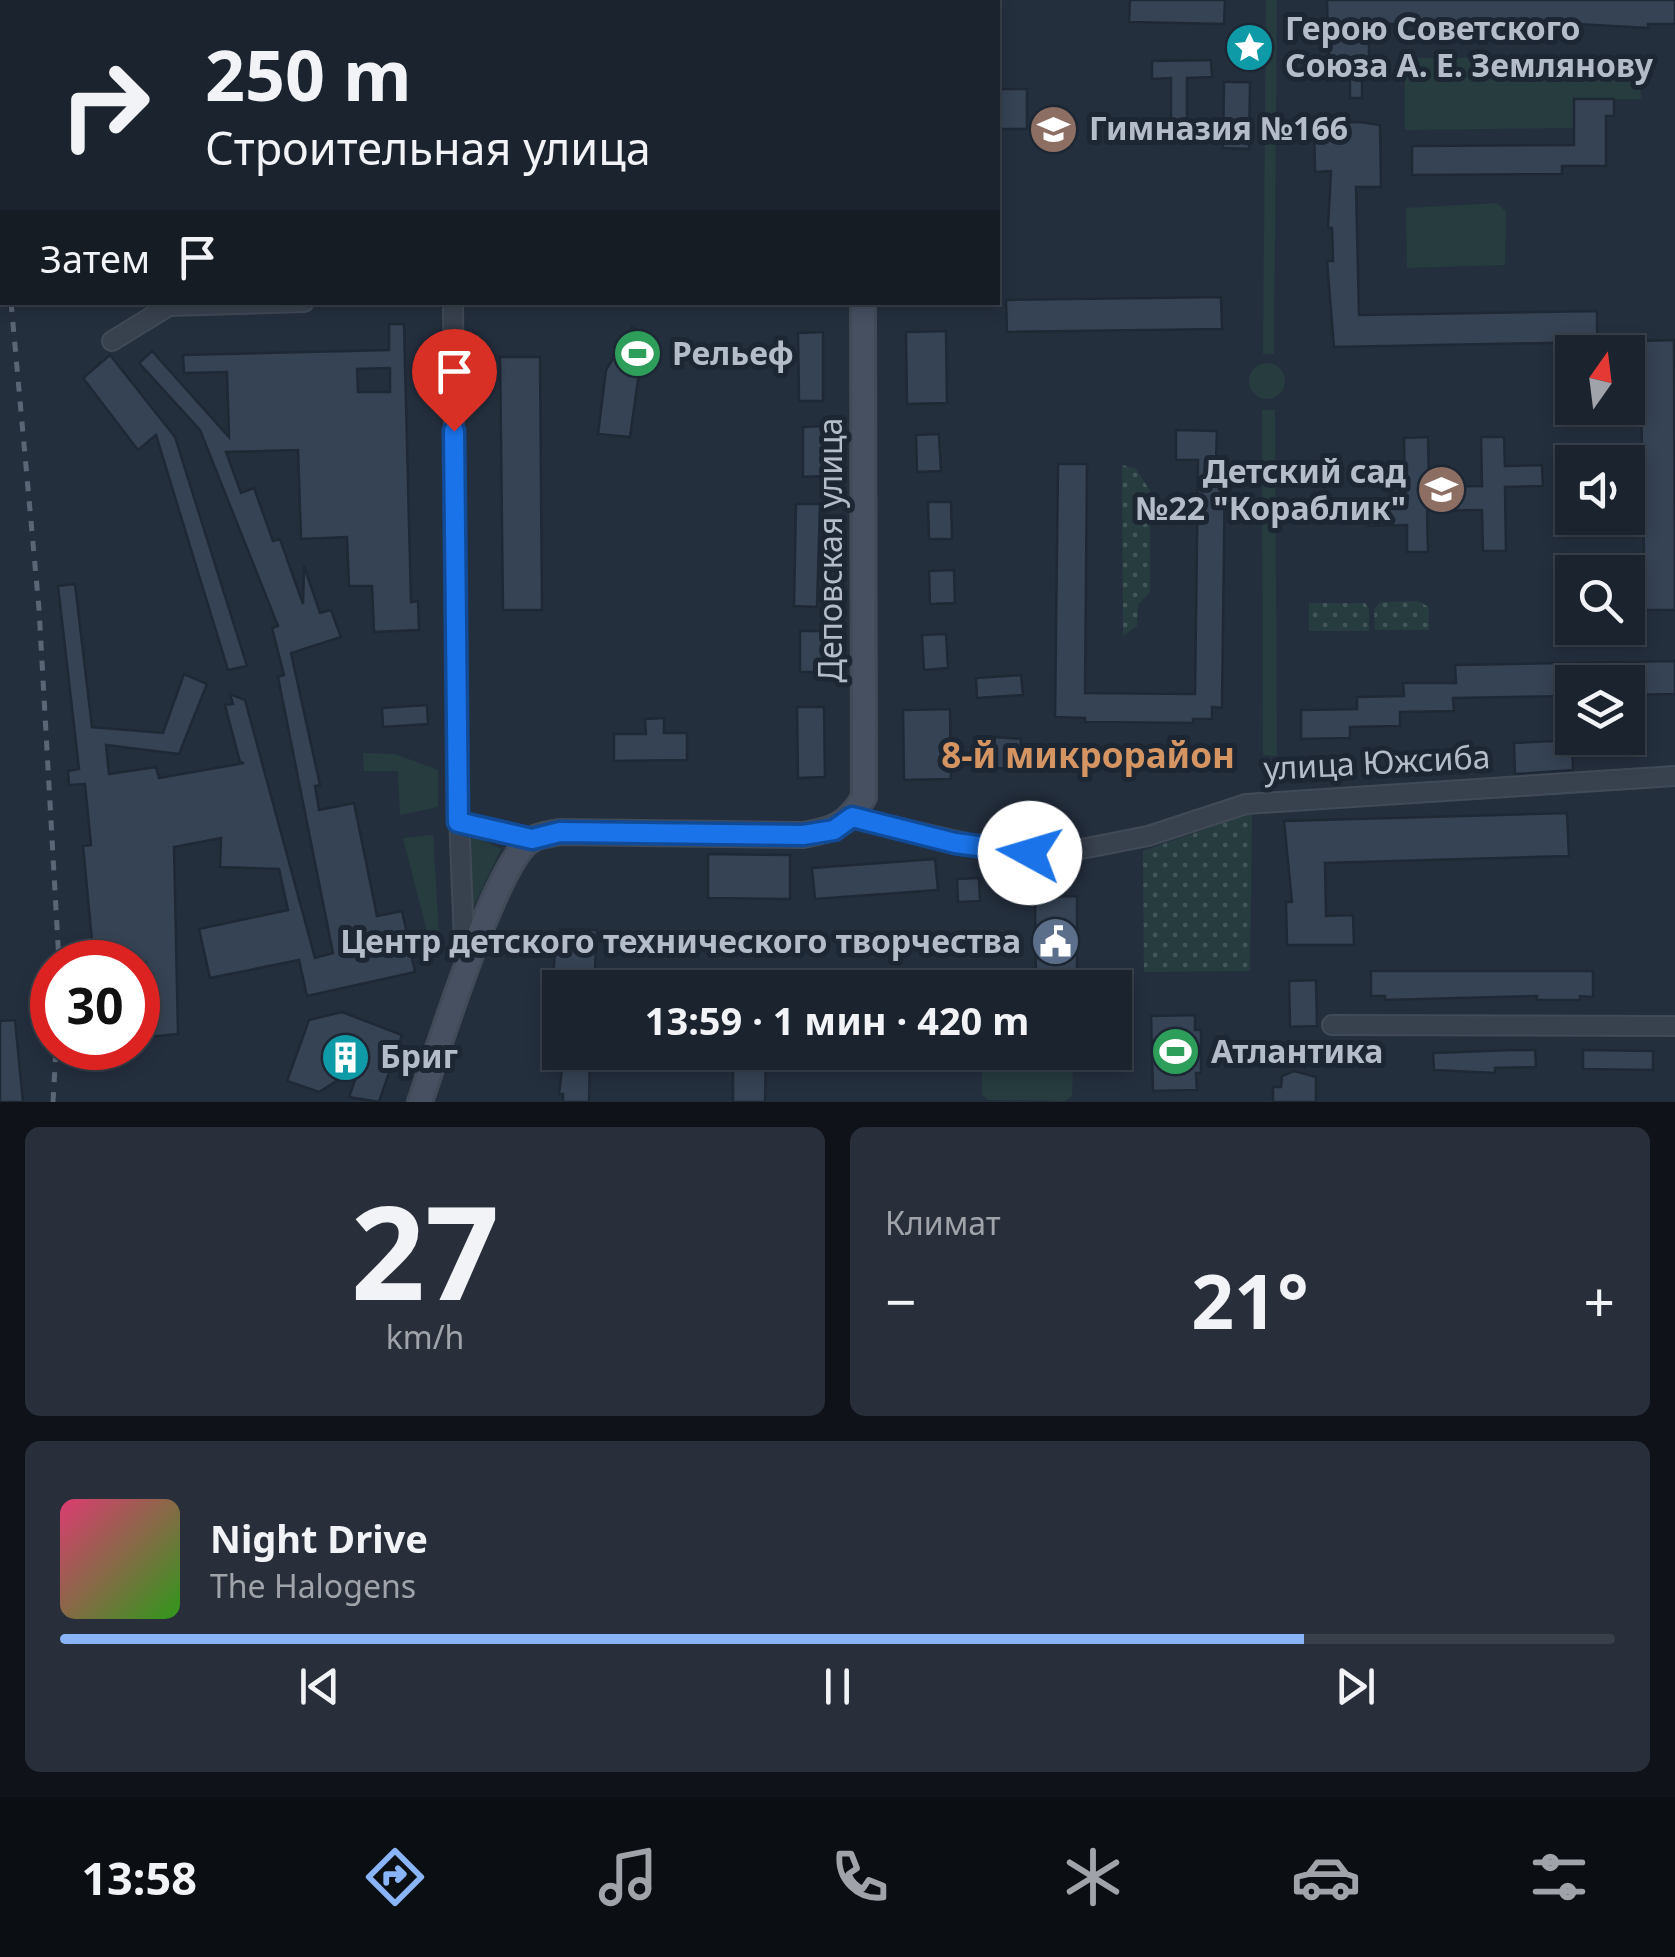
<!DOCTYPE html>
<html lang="ru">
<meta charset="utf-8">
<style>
body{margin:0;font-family:"Noto Sans",sans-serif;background:#282f3a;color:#f1f3f6;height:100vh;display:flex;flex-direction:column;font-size:38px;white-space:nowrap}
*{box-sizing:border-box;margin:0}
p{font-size:32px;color:#a0a4aa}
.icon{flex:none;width:55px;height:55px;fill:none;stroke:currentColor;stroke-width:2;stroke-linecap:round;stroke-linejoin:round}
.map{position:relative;height:1102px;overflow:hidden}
.side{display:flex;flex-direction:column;gap:25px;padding:25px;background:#0f1319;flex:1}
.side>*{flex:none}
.banner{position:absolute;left:0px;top:0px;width:1000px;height:305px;box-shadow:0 5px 15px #0003,0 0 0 2px #39404a;background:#1b232e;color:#f1f3f6;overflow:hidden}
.needle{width:65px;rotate:14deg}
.fabs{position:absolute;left:1555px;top:335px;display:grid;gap:20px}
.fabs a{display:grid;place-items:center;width:90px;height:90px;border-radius:0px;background:#1b232e;box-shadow:0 5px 15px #0003,0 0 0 2px #39404a;font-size:50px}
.speed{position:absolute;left:30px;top:940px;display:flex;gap:20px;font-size:50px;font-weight:700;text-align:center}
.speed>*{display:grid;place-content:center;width:130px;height:130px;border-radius:50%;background:#1b232e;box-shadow:0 5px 15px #0003,0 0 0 2px #39404a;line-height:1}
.speed .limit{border:15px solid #d22;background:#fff;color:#111}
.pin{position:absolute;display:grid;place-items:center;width:85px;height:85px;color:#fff;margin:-102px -42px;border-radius:50% 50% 50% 0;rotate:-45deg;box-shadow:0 0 10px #0007}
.pin .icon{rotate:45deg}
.me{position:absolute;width:110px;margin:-55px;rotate:276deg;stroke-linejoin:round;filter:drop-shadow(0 0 8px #0008)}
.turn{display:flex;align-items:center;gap:35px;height:210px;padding:0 40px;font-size:45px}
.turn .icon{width:130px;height:130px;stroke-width:2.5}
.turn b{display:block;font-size:70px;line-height:85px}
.then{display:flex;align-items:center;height:95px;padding:0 40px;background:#0003;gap:20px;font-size:38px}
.big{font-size:75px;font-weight:700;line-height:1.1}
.side .tile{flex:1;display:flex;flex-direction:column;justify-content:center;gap:15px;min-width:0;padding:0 35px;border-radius:15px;background:#282f3a}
.side .dial{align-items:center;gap:0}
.dial b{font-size:130px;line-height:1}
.song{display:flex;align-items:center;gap:30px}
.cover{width:120px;height:120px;border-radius:15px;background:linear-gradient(135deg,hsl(340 70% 55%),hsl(110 70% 35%))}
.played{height:10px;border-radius:5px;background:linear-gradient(90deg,#8ab4f8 80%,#39404a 80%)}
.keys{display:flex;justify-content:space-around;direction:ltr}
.heat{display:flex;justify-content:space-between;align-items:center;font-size:55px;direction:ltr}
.side .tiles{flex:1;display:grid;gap:25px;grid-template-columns:1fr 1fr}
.tile:last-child{grid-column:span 2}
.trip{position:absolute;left:542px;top:970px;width:590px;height:100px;border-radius:0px;background:#1b232e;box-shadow:0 5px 15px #0003,0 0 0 2px #39404a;font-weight:700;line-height:100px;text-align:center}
.tab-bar{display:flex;height:160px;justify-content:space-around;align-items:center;background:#0b0e12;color:#a0a4aa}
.tab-bar .icon{width:70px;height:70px}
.tab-bar .current{color:#8ab4f8}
.tab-bar b{font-size:45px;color:#f1f3f6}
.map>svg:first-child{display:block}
</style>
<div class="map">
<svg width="1675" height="1102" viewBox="0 0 1675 1102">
<defs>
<pattern id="park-dots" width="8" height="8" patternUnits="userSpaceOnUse" patternTransform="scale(2.5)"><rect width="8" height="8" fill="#263c3f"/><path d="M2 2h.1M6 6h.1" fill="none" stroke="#435659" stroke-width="1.8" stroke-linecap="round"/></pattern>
</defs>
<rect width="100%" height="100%" fill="#242f3e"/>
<g fill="#263c3f">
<polygon points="1266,0 1277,0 1274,354 1263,354"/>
<polygon points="1640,57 1641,99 1574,100 1574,128 1405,130 1405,58"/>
<polygon points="1497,203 1506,212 1505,265 1407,268 1406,208"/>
<circle cx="1267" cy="381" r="18"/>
<polygon points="1262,410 1275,410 1277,756 1263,755"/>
<polygon points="363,753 395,754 438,770 438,807 400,815 398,771 364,771"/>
<polygon points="433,835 439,934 428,935 403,838"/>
<polygon points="475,836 501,849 470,914 467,842"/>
<polygon points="990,1054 1064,1055 1073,1064 1072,1096 1066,1101 988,1100 982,1095 982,1060"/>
</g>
<g fill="url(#park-dots)">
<polygon points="1122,465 1135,468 1150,490 1150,592 1138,605 1137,626 1123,636"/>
<polygon points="1418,601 1429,607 1429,630 1375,630 1374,609 1381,602"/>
<polygon points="1309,603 1365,603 1369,608 1369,631 1309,631"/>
<polygon points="1252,813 1250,971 1144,972 1143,851"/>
</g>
<g fill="#364354" stroke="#1f2835" stroke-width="2.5" fill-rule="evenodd">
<polygon points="1130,0 1225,0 1224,24 1129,22"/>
<polygon points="1327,0 1675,0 1675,24 1648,24 1648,28 1578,24 1578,28 1535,28 1535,24 1469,27 1369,23 1369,75 1362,75 1362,98 1350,98 1350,69 1335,64 1328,51"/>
<polygon points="1211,60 1212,77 1187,78 1187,135 1171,135 1171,78 1152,79 1152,61"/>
<polygon points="1224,82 1250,82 1249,149 1223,148"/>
<rect x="998" y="89" width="29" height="40"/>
<polygon points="1574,99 1614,99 1614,116 1606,116 1606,166 1562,166 1562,174 1412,175 1412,146 1574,145"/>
<polygon points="1360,122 1380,125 1381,187 1356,187 1359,315 1597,311 1597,342 1334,347 1327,261 1333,261 1332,228 1328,228 1331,171 1315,172 1314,123"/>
<polygon points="1221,297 1222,329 1007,332 1006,300"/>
<path d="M389,324H404L411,602L418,601L419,630L374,632L372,586H349L347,537L301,539L298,450L226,452L241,493L254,488L273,541L280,539L303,604L304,566L320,613L331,610L341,637L291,653L320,785L315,786L319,810L354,803L377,916L402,911L415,972L307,996L299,960L210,978L199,929L288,910L279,869L220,867L221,838L174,847L178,1034L147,1037L146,962H94L83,846L91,845L85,784L69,785L68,771L79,769L58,586L75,584L92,727L163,733L184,674L207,684L179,754L106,745L109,774L156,767L159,778L244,763L240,762L225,705L233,704L230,694L245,700L315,958L333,953L278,677L284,675L272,628L278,626L200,430L139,363L152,351L229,437L227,372L184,373L183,355L389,350ZM390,368V392H358L357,369Z"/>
<polygon points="632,327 660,344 638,380 630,437 598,434 606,370"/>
<polygon points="946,331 947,403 907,404 906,332"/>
<polygon points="823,332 823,401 799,401 798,333"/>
<polygon points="1674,340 1675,610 1645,610 1640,341"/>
<polygon points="110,355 175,437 247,666 228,670 156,435 138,450 83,378"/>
<polygon points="500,357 540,357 542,610 503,610"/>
<polygon points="825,426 825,476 803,477 803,427"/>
<polygon points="1176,430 1217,431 1216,462 1225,462 1222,708 1212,707 1212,719 1193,719 1193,723 1085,722 1085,718 1055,717 1058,464 1087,464 1085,693 1195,694 1198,460 1176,460"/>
<polygon points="939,434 941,471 917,472 916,435"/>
<polygon points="1428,437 1429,487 1482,486 1481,437 1504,437 1505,466 1542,465 1543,486 1505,487 1506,551 1483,551 1482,510 1427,511 1428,552 1407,552 1407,525 1368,526 1368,503 1405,502 1404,438"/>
<polygon points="928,502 951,502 952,539 929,539"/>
<polygon points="796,504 820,504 817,607 794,606"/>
<polygon points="954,570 955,603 930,604 929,571"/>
<polygon points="800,631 825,631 824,672 800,672"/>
<polygon points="946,634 948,668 924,670 922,635"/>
<polygon points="1675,661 1675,694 1628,695 1628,682 1572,682 1572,696 1453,698 1454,711 1400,712 1400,726 1350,727 1350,738 1301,739 1301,710 1357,709 1357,697 1404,696 1403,683 1456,683 1455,665"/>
<polygon points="1021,675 1023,695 977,698 976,678"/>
<polygon points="427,705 428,724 383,727 382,708"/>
<polygon points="797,707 824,707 825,777 798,778"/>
<polygon points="950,709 951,779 904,780 903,710"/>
<polygon points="664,718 664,733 687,733 687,760 614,761 614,734 646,734 645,719"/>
<polygon points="995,737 1021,739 1019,769 993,768"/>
<polygon points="1572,740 1573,770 1515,774 1514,743"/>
<polygon points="1567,813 1569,856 1325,863 1326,916 1353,915 1354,945 1287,945 1286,902 1292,902 1284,821"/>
<polygon points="708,854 790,855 790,899 708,898"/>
<polygon points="935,859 938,890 815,899 812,868"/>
<polygon points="979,878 980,901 958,902 957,879"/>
<polygon points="1077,896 1077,988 1036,988 1035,897"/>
<polygon points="560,929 597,930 594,988 558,988 558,981 553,981 556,936 560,936"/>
<polygon points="1371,971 1593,971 1593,997 1580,996 1580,1000 1536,1000 1537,996 1385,1000 1385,996 1371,996"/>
<polygon points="1316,980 1317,1026 1290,1027 1289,981"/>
<polygon points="342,1012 402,1035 379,1102 349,1097 360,1066 319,1092 287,1081 309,1020"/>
<polygon points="1195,1015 1195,1030 1201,1030 1201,1073 1196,1073 1197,1090 1153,1091 1151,1016"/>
<polygon points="15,1020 23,1102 0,1102 0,1021"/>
<polygon points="1514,1050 1535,1050 1536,1067 1495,1068 1495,1073 1434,1070 1433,1053"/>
<polygon points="1583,1050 1653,1051 1653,1070 1583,1069"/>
<polygon points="564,1052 590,1052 589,1102 563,1102 563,1094 559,1094"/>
<polygon points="733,1052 766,1052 765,1102 733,1102"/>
<polygon points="1294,1071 1316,1077 1316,1102 1273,1102 1273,1087 1281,1087 1282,1076"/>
</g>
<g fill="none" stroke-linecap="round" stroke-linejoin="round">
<defs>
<g id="street">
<polyline points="451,0 451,2"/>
<polyline points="453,302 457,761 465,968"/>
<polyline points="112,341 169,306 304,302"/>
<polyline points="853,817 1000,851 1061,853 1148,836 1246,804 1675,776"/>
<polyline points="458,822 532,839"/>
<polyline points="1332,1025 1675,1026"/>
</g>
<g id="secondary">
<polyline points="866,2 866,0"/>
<path d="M420,1102C437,1054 495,863 531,840C538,835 551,834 560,832L803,835C833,830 848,825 864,797L863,302"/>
</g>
</defs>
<use href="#street" stroke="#414a57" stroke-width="22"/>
<use href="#secondary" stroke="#414a57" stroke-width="28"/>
<use href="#street" stroke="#38414e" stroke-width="18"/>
<use href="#secondary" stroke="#465061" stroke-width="22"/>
<g stroke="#5a6575" stroke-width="5" stroke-dasharray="10 10" stroke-linecap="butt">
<polyline points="0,206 2,226"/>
<polyline points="11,302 39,609 59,962"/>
<polyline points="53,1102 56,1048"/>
</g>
</g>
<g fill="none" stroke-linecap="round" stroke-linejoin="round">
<defs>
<polyline id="route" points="454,431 458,822 532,839 560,832 803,835 834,830 852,817 955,843 1030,853"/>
</defs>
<use href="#route" stroke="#114b97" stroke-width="25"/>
<use href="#route" stroke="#1a73e8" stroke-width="18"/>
</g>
<defs>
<symbol id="sight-disc" viewBox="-11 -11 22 22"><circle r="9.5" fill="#0f9aa8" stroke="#1d2633"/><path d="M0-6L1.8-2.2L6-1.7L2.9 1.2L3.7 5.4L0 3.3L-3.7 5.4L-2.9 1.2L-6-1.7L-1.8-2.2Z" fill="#fff"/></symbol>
<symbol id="school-disc" viewBox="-11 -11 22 22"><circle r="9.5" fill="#8d6e63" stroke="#1d2633"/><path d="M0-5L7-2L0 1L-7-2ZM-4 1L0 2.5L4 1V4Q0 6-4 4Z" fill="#fff"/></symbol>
<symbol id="stadium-disc" viewBox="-11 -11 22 22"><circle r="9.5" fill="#2e9e5b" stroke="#1d2633"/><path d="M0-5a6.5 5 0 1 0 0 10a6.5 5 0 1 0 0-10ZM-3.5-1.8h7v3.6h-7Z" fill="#fff"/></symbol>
<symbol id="civic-disc" viewBox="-11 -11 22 22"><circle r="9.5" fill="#5c6f8a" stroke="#1d2633"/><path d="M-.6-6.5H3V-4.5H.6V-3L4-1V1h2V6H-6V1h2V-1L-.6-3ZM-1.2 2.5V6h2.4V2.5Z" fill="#fff"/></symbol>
<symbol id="building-disc" viewBox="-11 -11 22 22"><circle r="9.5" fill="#0f9aa8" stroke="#1d2633"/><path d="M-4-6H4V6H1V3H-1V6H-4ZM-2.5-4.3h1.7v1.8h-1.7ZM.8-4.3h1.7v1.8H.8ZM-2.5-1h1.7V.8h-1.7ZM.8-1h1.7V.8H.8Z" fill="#fff"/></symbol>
</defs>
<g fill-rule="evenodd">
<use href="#sight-disc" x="1222" y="20" width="55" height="55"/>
<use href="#school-disc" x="1026" y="102" width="55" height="55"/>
<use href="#stadium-disc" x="610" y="326" width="55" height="55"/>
<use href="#school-disc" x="1414" y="462" width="55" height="55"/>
<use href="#civic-disc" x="1028" y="914" width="55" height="55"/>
<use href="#stadium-disc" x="1148" y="1024" width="55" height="55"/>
<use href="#building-disc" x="318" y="1030" width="55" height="55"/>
</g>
<g text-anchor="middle" stroke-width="10" stroke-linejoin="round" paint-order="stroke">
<g font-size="32" font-weight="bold" fill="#b4bcc9" stroke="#1d2633" text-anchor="start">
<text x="1285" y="40">Герою Советского<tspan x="1285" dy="37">Союза А. Е. Землянову</tspan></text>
<text x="1089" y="140">Гимназия №166</text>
<text x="672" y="365">Рельеф</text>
<text x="1406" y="483" text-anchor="end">Детский сад<tspan x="1406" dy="37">№22 "Кораблик"</tspan></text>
<text x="1021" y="953" text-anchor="end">Центр детского технического творчества</text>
<text x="1211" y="1063">Атлантика</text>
<text x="380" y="1068">Бриг</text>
</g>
<g font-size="32" fill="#b4bcc9" stroke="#1d2633">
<text transform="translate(831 550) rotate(-90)" y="11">Деповская улица</text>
<text transform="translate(1377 763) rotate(-3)" y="11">улица Южсиба</text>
</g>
<g font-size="35" font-weight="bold" fill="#d59563" stroke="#1d2633">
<text x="1088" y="768">8-й микрорайон</text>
</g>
</g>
</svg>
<div class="fabs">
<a><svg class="needle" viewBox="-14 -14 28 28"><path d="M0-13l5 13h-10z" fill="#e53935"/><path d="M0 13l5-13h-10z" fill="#a0a4aa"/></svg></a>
<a><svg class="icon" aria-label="sound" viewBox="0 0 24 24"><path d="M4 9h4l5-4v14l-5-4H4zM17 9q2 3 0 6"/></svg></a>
<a><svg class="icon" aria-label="search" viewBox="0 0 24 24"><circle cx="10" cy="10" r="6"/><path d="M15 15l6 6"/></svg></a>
<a><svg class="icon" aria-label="layers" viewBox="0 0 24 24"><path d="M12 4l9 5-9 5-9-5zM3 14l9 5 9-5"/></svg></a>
</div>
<div class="speed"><div class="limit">30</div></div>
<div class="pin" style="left:454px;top:431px;background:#d93025"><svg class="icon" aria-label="arrive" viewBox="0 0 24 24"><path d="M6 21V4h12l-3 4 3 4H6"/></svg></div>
<svg class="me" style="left:1030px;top:853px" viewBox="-20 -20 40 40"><circle r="19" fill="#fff"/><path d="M0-13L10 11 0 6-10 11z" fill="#1a73e8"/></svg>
<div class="trip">13:59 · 1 мин · 420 m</div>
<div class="banner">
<div class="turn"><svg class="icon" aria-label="right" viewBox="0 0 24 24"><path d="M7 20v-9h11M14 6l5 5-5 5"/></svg><div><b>250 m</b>Строительная улица</div></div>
<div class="then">Затем<svg class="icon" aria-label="arrive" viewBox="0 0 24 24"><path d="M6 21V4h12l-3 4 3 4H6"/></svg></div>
</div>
</div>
<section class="side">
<div class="tiles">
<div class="tile dial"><b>27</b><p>km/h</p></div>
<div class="tile"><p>Климат</p>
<div class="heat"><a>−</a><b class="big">21°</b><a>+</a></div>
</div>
<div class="tile">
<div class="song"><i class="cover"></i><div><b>Night Drive</b><p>The Halogens</p></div></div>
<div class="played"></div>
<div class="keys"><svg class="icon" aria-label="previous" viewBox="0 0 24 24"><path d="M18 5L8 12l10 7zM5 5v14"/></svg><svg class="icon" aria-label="pause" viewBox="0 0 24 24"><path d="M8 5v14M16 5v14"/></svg><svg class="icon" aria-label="next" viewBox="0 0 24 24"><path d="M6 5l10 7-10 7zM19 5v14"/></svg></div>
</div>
</div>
</section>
<nav class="tab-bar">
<b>13:58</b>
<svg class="icon current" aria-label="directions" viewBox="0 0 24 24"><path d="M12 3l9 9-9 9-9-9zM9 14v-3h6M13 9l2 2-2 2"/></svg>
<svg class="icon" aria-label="music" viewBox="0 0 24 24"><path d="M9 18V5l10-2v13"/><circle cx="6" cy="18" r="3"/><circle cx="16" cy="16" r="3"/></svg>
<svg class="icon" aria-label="phone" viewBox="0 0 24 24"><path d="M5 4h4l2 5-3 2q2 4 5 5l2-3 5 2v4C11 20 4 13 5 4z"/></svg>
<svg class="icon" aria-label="climate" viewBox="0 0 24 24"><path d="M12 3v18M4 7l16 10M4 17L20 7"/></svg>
<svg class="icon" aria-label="car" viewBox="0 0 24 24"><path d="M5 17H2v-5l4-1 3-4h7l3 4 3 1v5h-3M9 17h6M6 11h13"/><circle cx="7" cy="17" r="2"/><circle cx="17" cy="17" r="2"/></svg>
<svg class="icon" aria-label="filters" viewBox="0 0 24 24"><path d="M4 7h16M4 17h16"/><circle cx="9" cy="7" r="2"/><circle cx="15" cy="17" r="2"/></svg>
</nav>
